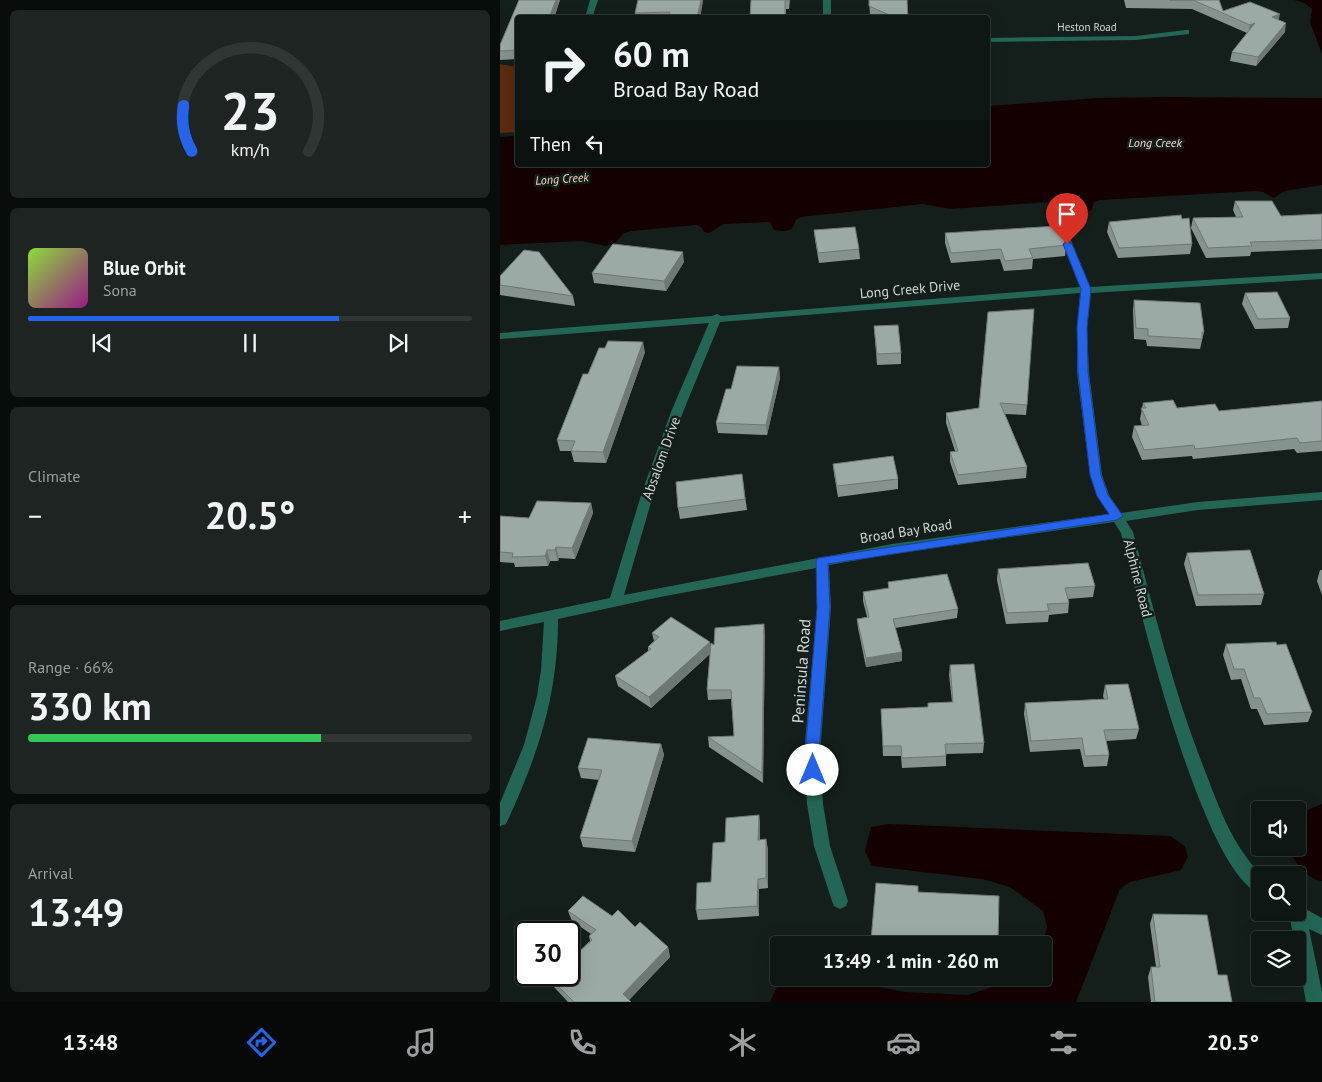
<!DOCTYPE html>
<meta charset="utf-8">
<style>
body{margin:0;font-family:"PT Sans",sans-serif;background:#1d2422;color:#f1f3f6;height:100vh;display:flex;flex-direction:column;font-size:19px;white-space:nowrap}
*{box-sizing:border-box;margin:0}
p{font-size:16px;color:#9b9fa0}
.icon{flex:none;width:28px;height:28px;fill:none;stroke:currentColor;stroke-width:2;stroke-linecap:round;stroke-linejoin:round}
.map{position:relative;flex:1;overflow:hidden}
.details{display:flex;flex-direction:column;gap:10px;padding:10px;background:#080d0c;width:500px}
.details>*{flex:none}
.guide{position:absolute;left:15px;top:15px;width:475px;height:152px;border-radius:5px;box-shadow:0 5px 20px #0002,0 0 0 1px #2f3634;background:#0f1715;color:#f1f3f6;overflow:hidden}
.buttons{position:absolute;left:751px;top:801px;display:grid;gap:10px}
.buttons a{display:grid;place-items:center;width:55px;height:55px;border-radius:5px;background:#0f1715;box-shadow:0 5px 20px #0002,0 0 0 1px #2f3634;font-size:25px}
.speed{position:absolute;left:15px;top:921px;display:flex;gap:10px;font-size:25px;font-weight:700;text-align:center}
.speed>*{display:grid;place-content:center;width:65px;height:65px;border-radius:50%;background:#0f1715;box-shadow:0 5px 20px #0002,0 0 0 1px #2f3634;line-height:1}
.speed .limit{border:2px solid #111;border-radius:8px;background:#fff;color:#111}
.pin{position:absolute;display:grid;place-items:center;width:42px;height:42px;color:#fff;margin:-51px -21px;border-radius:50% 50% 50% 0;rotate:-45deg;box-shadow:0 0 5px #0007}
.pin .icon{rotate:45deg}
.me{position:absolute;width:55px;margin:-28px;rotate:0deg;stroke-linejoin:round;filter:drop-shadow(0 0 4px #0008)}
.turn{display:flex;align-items:center;gap:18px;height:105px;padding:0 15px;font-size:22px}
.turn .icon{width:65px;height:65px;stroke-width:2.5}
.turn b{display:block;font-size:35px;line-height:42px}
.then{display:flex;align-items:center;height:48px;padding:0 15px;background:#0003;gap:10px;font-size:19px}
.big{font-size:38px;font-weight:700;line-height:1.1}
.details .widget{flex:1;display:flex;flex-direction:column;justify-content:center;gap:8px;min-width:0;padding:0 18px;border-radius:8px;background:#1d2422}
.details .dial{align-items:center;gap:0}
.dial svg{height:130px;overflow:visible;fill:none;stroke:#2f3634;stroke-width:7;stroke-linecap:round;text-anchor:middle}
.dial text{fill:#f1f3f6;stroke:none}
.song{display:flex;align-items:center;gap:15px}
.cover{width:60px;height:60px;border-radius:8px;background:linear-gradient(135deg,hsl(90 70% 55%),hsl(310 70% 35%))}
.played{height:5px;border-radius:2px;background:linear-gradient(90deg,#2563eb 70%,#2f3634 70%)}
.keys{display:flex;justify-content:space-around;direction:ltr}
.heat{display:flex;justify-content:space-between;align-items:center;font-size:28px;direction:ltr}
.charge{height:8px;border-radius:4px;background:linear-gradient(90deg,#34c759 66%,#2f3634 0)}
.trip{position:absolute;left:270px;top:936px;width:282px;height:50px;border-radius:5px;background:#0f1715;box-shadow:0 5px 20px #0002,0 0 0 1px #2f3634;font-weight:700;line-height:50px;text-align:center}
.tab-bar{display:flex;height:80px;justify-content:space-around;align-items:center;background:#060908;color:#9b9fa0}
.tab-bar .icon{width:35px;height:35px}
.tab-bar .on{color:#2563eb}
.tab-bar b{font-size:22px;color:#f1f3f6}
main{display:flex;flex:1;min-height:0}
.map>svg:first-child{display:block}
</style>
<main>
<section class="details">
<div class="widget dial"><svg viewBox="0 0 100 80">
<path d="M14 69A42 42 0 1 1 86 69"/>
<path d="M14 69A42 42 0 0 1 9 41" stroke="#2563eb"/>
<text x="50" y="56" font-size="32" font-weight="700">23</text>
<text x="50" y="72" font-size="11">km/h</text>
</svg></div>
<div class="widget">
<div class="song"><i class="cover"></i><div><b>Blue Orbit</b><p>Sona</p></div></div>
<div class="played"></div>
<div class="keys"><svg class="icon" aria-label="previous" viewBox="0 0 24 24"><path d="M18 5L8 12l10 7zM5 5v14"/></svg><svg class="icon" aria-label="pause" viewBox="0 0 24 24"><path d="M8 5v14M16 5v14"/></svg><svg class="icon" aria-label="next" viewBox="0 0 24 24"><path d="M6 5l10 7-10 7zM19 5v14"/></svg></div>
</div>
<div class="widget"><p>Climate</p>
<div class="heat"><a>−</a><b class="big">20.5°</b><a>+</a></div>
</div>
<div class="widget"><p>Range · 66%</p><b class="big">330 km</b><div class="charge"></div></div>
<div class="widget"><p>Arrival</p><b class="big">13:49</b></div>
</section>
<div class="map">
<svg width="822" height="1002" viewBox="0 0 822 1002">
<rect width="100%" height="100%" fill="#141f1c"/>
<polygon fill="#5b2c0e" points="0,64 17,67 17,132 0,133"/>
<g fill="#150000">
<polygon points="794,0 822,0 822,54 810,22 812,9 804,3"/>
<polygon points="664,97 822,98 822,185 785,191 774,198 763,192 756,191 600,200 594,202 591,211 584,213 574,212 570,203 563,201 450,209 423,204 301,217 296,220 292,229 285,231 274,230 270,222 224,224 209,233 204,232 201,227 196,225 132,231 124,233 114,244 106,246 82,241 0,245 0,137 17,136 18,165 488,165 488,106 597,98"/>
<path d="M822,804V881C807,880 794,859 786,848H798V814Z"/>
<polygon points="389,824 670,836 685,846 688,857 681,870 630,882 620,889 576,1002 270,1002 281,978 334,978 405,992 468,995 510,981 513,978 544,978 544,945 541,945 543,942 547,927 543,911 510,887 482,879 372,866 365,851 371,827"/>
</g>
<g fill="none" stroke-linecap="round" stroke-linejoin="round">
<g fill="#246655" fill-rule="evenodd">
<polygon points="90,0 98,0 92,18 85,18"/>
<rect x="323" y="0" width="8" height="18"/>
<polygon points="686,30 689,30 689,34 636,40 488,42 488,38 636,36"/>
<path d="M561,225L566,228L590,287L822,273V279L591,293L587,327L589,373L602,475L609,495L621,513L698,502L822,492V500L698,510L626,521L633,532C655,614 675,697 707,776C722,815 732,843 761,875L760,894C701,871 637,597 621,533L614,522L392,554L329,565L331,608L320,754L323,804L330,846L348,901L346,906L340,909L334,906L332,901L314,846L307,804L304,754L317,608L316,568L160,597L58,619C58,696 38,755 6,824L0,826V803L24,745L37,696L41,670L44,622L0,631V621L110,598L142,492L171,412L209,323L0,339V333L212,316L217,314L221,316L580,287L556,228ZM580,293L577,327V373L590,475L597,496L609,514L392,544L124,595L154,492L183,412L220,322Z"/>
<polygon points="798,905 822,918 822,935 809,929 822,992 822,1002 806,1002 798,957 798,940 794,940 790,919 786,912 798,912"/>
</g>
</g>
<g fill="#86928e">
<polygon points="19,0 60,0 54,18 18,18 18,59 0,60 0,45"/>
<polygon points="203,0 200,18 136,18 135,13"/>
<polygon points="251,0 290,0 289,9 286,9 286,18 250,18"/>
<polygon points="369,0 408,18 376,18 370,15"/>
<polygon points="624,0 719,0 723,11 779,20 785,32 756,66 730,61 732,52 747,33 692,9 626,8"/>
<polygon points="735,201 781,216 822,214 822,249 751,252 750,256 706,258 691,228 693,218 736,217 733,210"/>
<polygon points="609,222 692,244 690,254 618,258 607,232"/>
<polygon points="314,230 359,249 360,259 319,263 315,240"/>
<polygon points="445,233 566,245 565,256 533,259 532,269 504,271 500,259 451,263 445,243"/>
<polygon points="184,262 166,291 94,283 92,273"/>
<polygon points="0,276 73,296 75,306 0,295"/>
<polygon points="745,293 790,318 788,328 755,329 742,304"/>
<polygon points="634,300 704,332 700,349 647,346 646,340 634,339 633,310"/>
<polygon points="488,312 527,405 526,415 505,414 527,467 526,478 458,485 450,462 450,452 455,451 446,423 446,413 479,408"/>
<polygon points="374,326 401,353 401,364 377,365"/>
<polygon points="145,352 106,463 74,462 71,451 60,451 57,440 88,374"/>
<polygon points="279,367 280,378 267,435 218,433 216,423 231,389"/>
<polygon points="822,401 822,451 797,453 794,449 693,459 692,456 642,460 632,437 634,426 642,426 640,419 643,403 677,408 719,411"/>
<polygon points="333,464 398,479 398,489 338,497 334,474"/>
<polygon points="242,474 247,510 180,519 178,508"/>
<polygon points="91,503 93,513 75,559 59,558 58,561 50,561 48,566 15,567 14,563 0,562 0,516 29,518"/>
<polygon points="687,553 764,594 761,605 696,606 684,564"/>
<polygon points="498,569 595,586 593,597 568,599 569,603 568,613 549,615 548,622 506,624 497,580"/>
<polygon points="820,570 822,570 822,595 817,581"/>
<polygon points="388,582 458,609 457,618 395,628 402,661 366,667 358,628 357,619 367,617 363,601 363,592 388,589"/>
<polygon points="152,633 211,646 265,634 263,783 209,747 208,737 234,736 231,699 208,700 207,690 210,654 151,708 118,686 115,676 148,651 148,647 154,641"/>
<polygon points="726,644 777,645 812,712 808,722 764,725 757,709 751,709 741,679 731,680 723,655"/>
<polygon points="450,665 484,743 483,753 446,754 446,766 402,768 401,756 383,756 381,709 428,707 452,702 449,675"/>
<polygon points="605,685 639,729 636,739 606,741 609,755 607,766 584,767 580,749 530,752 524,714 525,703 604,699 603,696"/>
<polygon points="161,744 164,755 135,852 83,847 80,837 99,780 81,778 78,768"/>
<polygon points="259,815 260,826 260,840 266,839 268,850 268,888 259,889 259,916 198,920 196,910 211,882 225,842"/>
<polygon points="418,892 498,945 371,945 371,940"/>
<polygon points="68,911 112,916 135,927 168,947 170,957 129,1000 131,1002 68,1002 54,987 50,978 90,941 89,936 91,934 72,921"/>
<polygon points="653,914 718,975 732,1002 651,1002 648,977 651,967 656,967 650,924"/>
<polygon points="429,978 465,978 465,980"/>
</g>
<g fill="#6d7774">
<polygon points="56,0 60,0 54,18 49,18"/>
<polygon points="201,0 203,0 200,18 197,18"/>
<polygon points="780,14 778,23 772,17"/>
<polygon points="755,23 748,33 750,25"/>
<polygon points="786,23 785,32 756,66 758,57"/>
<polygon points="183,252 184,262 166,291 164,281"/>
<polygon points="143,342 145,352 106,463 103,452"/>
<polygon points="279,367 280,378 267,435 266,425"/>
<polygon points="91,503 93,513 75,559 72,548"/>
<polygon points="56,547 59,558 58,561 55,550"/>
<polygon points="47,550 50,561 48,566 45,556"/>
<polygon points="264,624 265,634 263,783 262,773"/>
<polygon points="210,642 212,652 151,708 149,697"/>
<polygon points="402,652 402,661 366,667 366,658"/>
<polygon points="161,744 164,755 135,852 132,841"/>
<polygon points="259,815 260,826 260,850 258,840"/>
<polygon points="266,839 268,850 268,888 266,878"/>
<polygon points="258,879 259,889 259,916 257,906"/>
<polygon points="168,947 170,957 127,1002 123,994"/>
</g>
<g fill="#9caaa5" stroke="#6d7774">
<polygon points="19,0 56,0 49,18 18,18 18,50 0,51 0,45"/>
<polygon points="138,0 201,0 197,18 168,18 170,12 135,13"/>
<polygon points="251,0 289,0 289,1 285,1 285,18 250,18"/>
<polygon points="369,0 407,0 408,18 396,18 369,6"/>
<polygon points="669,0 719,0 723,11 750,2 780,14 772,17 786,23 758,57 732,52 755,23 750,25 693,0"/>
<polygon points="735,201 772,201 781,216 822,214 822,240 750,242 752,246 708,248 693,218 743,217"/>
<polygon points="681,215 682,219 689,218 692,244 619,248 609,222"/>
<polygon points="558,226 566,245 529,249 533,258 505,261 501,249 451,253 445,233"/>
<polygon points="355,227 359,249 318,253 314,230"/>
<polygon points="113,244 183,252 164,281 92,273"/>
<polygon points="24,250 39,252 73,296 0,285 0,276"/>
<polygon points="777,292 790,318 758,319 745,293"/>
<polygon points="634,300 700,303 704,332 702,332 702,339 648,336 648,329 636,328"/>
<polygon points="534,309 527,405 500,403 527,467 458,475 450,452 458,451 446,413 479,408 488,312"/>
<polygon points="398,325 401,353 377,354 374,326"/>
<polygon points="108,341 143,342 103,452 71,451 75,441 57,440 83,374 88,374 99,348 105,348"/>
<polygon points="237,366 279,367 266,425 216,423 226,389 231,389"/>
<polygon points="673,400 677,408 715,404 719,411 822,401 822,441 800,443 797,438 695,449 694,445 644,450 634,426 649,425 641,408 646,408 643,403"/>
<polygon points="393,456 398,479 337,486 333,464"/>
<polygon points="242,474 245,499 178,508 176,482"/>
<polygon points="37,501 91,503 72,548 56,547 55,550 47,550 45,556 12,557 13,553 0,552 0,516 29,518"/>
<polygon points="750,550 764,594 698,595 687,553"/>
<polygon points="588,563 595,586 565,588 569,603 547,604 549,611 507,613 498,569"/>
<polygon points="447,574 458,609 393,619 402,652 366,658 357,619 369,617 363,592 389,588 388,582"/>
<polygon points="171,617 210,642 149,697 115,676 151,649 148,647 159,637 152,633"/>
<polygon points="264,624 262,773 208,737 234,736 231,690 207,690 211,643 214,645 215,628"/>
<polygon points="776,642 777,645 786,644 812,712 767,714 760,698 754,698 744,669 734,669 726,644"/>
<polygon points="474,664 484,743 445,744 446,756 402,758 401,746 383,746 381,709 428,707 428,703 453,702 450,665"/>
<polygon points="628,684 639,729 604,730 609,755 585,756 582,738 531,741 525,703 608,699 605,685"/>
<polygon points="88,738 161,744 132,841 80,837 102,770 78,768"/>
<polygon points="259,815 258,840 266,839 266,878 258,879 257,906 196,910 197,883 211,882 213,843 225,842 226,818"/>
<polygon points="376,883 418,886 418,892 499,896 498,945 431,945 431,943 371,940"/>
<polygon points="83,896 112,916 118,910 135,927 140,922 168,947 123,994 131,1002 74,1002 50,978 53,975 69,975 69,961 92,940 89,936 96,930 68,911"/>
<polygon points="653,914 707,915 718,975 727,975 732,1002 655,1002 651,967 660,967"/>
</g>
<polygon fill="#2563eb" stroke="#184099" points="567,241 572,244 591,289 587,327 588,372 601,475 608,495 623,516 617,520 328,564 330,608 319,754 320,770 318,775 313,776 308,775 306,770 305,754 317,608 316,561 318,558 609,514 597,496 590,475 578,372 577,327 581,289 563,244"/>
<g text-anchor="middle" stroke-width="5" stroke-linejoin="round" paint-order="stroke">
<g font-size="11" fill="#ced5d3" stroke="#141f1c">
<text x="587" y="31">Heston Road</text>
</g>
<g font-size="12" font-style="italic" fill="#fed7c2" stroke="#141f1c">
<text x="655" y="147">Long Creek</text>
<text transform="translate(62 179) rotate(-4)" y="4">Long Creek</text>
</g>
<g font-size="14" fill="#ced5d3" stroke="#141f1c">
<text transform="translate(410 289) rotate(-5)" y="5">Long Creek Drive</text>
<text transform="translate(161 458) rotate(-70)" y="5">Absalom Drive</text>
<text transform="translate(406 531) rotate(-9)" y="5">Broad Bay Road</text>
<text transform="translate(638 578) rotate(76)" y="5">Alphine Road</text>
</g>
<g font-size="16" fill="#ced5d3" stroke="#141f1c">
<text transform="translate(301 671) rotate(-86)" y="6">Peninsula Road</text>
</g>
</g>
</svg>
<div class="buttons">
<a><svg class="icon" aria-label="sound" viewBox="0 0 24 24"><path d="M4 9h4l5-4v14l-5-4H4zM17 9q2 3 0 6"/></svg></a>
<a><svg class="icon" aria-label="search" viewBox="0 0 24 24"><circle cx="10" cy="10" r="6"/><path d="M15 15l6 6"/></svg></a>
<a><svg class="icon" aria-label="layers" viewBox="0 0 24 24"><path d="M12 4l9 5-9 5-9-5zM3 14l9 5 9-5"/></svg></a>
</div>
<div class="speed"><div class="limit">30</div></div>
<div class="pin" style="left:567px;top:244px;background:#d93025"><svg class="icon" aria-label="arrive" viewBox="0 0 24 24"><path d="M6 21V4h12l-3 4 3 4H6"/></svg></div>
<svg class="me" style="left:313px;top:770px" viewBox="-20 -20 40 40"><circle r="19" fill="#fff"/><path d="M0-13L10 11 0 6-10 11z" fill="#2563eb"/></svg>
<div class="trip">13:49 · 1 min · 260 m</div>
<div class="guide">
<div class="turn"><svg class="icon" aria-label="right" viewBox="0 0 24 24"><path d="M7 20v-9h11M14 6l5 5-5 5"/></svg><div><b>60 m</b>Broad Bay Road</div></div>
<div class="then">Then<svg class="icon" aria-label="left" viewBox="0 0 24 24"><path d="M17 20v-9H6M10 6l-5 5 5 5"/></svg></div>
</div>
</div>
</main>
<nav class="tab-bar">
<b>13:48</b>
<svg class="icon on" aria-label="directions" viewBox="0 0 24 24"><path d="M12 3l9 9-9 9-9-9zM9 14v-3h6M13 9l2 2-2 2"/></svg>
<svg class="icon" aria-label="music" viewBox="0 0 24 24"><path d="M9 18V5l10-2v13"/><circle cx="6" cy="18" r="3"/><circle cx="16" cy="16" r="3"/></svg>
<svg class="icon" aria-label="phone" viewBox="0 0 24 24"><path d="M5 4h4l2 5-3 2q2 4 5 5l2-3 5 2v4C11 20 4 13 5 4z"/></svg>
<svg class="icon" aria-label="climate" viewBox="0 0 24 24"><path d="M12 3v18M4 7l16 10M4 17L20 7"/></svg>
<svg class="icon" aria-label="car" viewBox="0 0 24 24"><path d="M5 17H2v-5l4-1 3-4h7l3 4 3 1v5h-3M9 17h6M6 11h13"/><circle cx="7" cy="17" r="2"/><circle cx="17" cy="17" r="2"/></svg>
<svg class="icon" aria-label="filters" viewBox="0 0 24 24"><path d="M4 7h16M4 17h16"/><circle cx="9" cy="7" r="2"/><circle cx="15" cy="17" r="2"/></svg>
<b>20.5°</b>
</nav>
